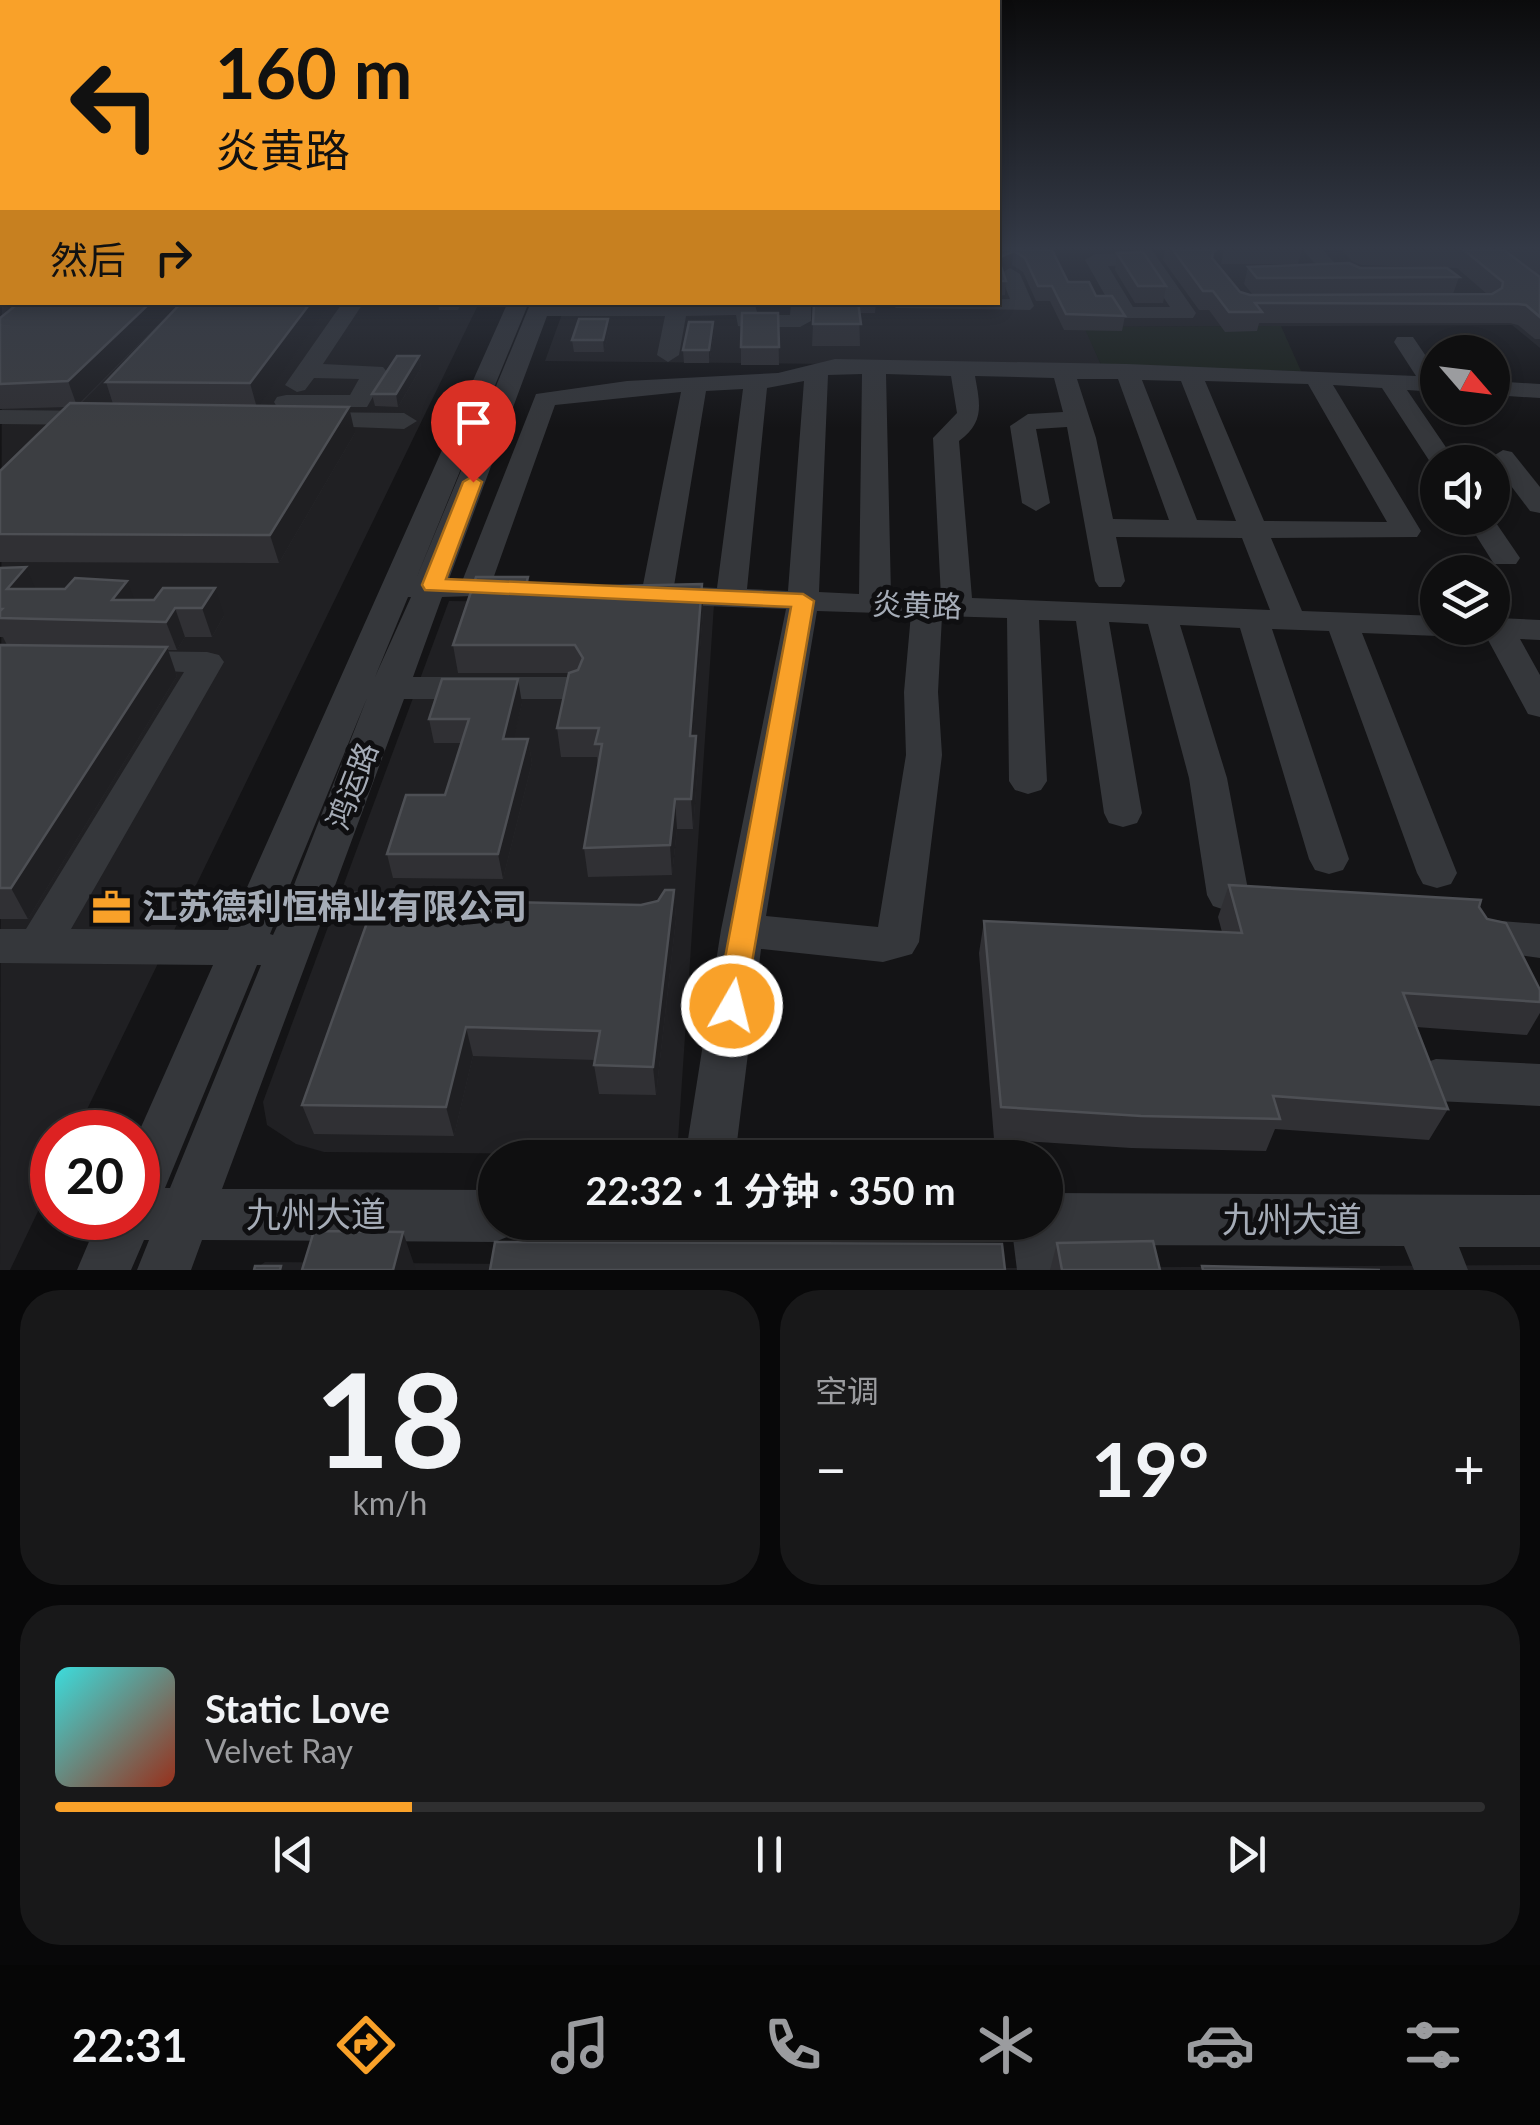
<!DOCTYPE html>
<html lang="zh">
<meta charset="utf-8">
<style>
body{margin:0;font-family:Lato,"Noto Sans SC",sans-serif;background:#181819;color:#f1f3f6;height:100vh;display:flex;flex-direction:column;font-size:38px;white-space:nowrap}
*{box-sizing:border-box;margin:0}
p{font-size:32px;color:#9b9c9f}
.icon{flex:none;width:55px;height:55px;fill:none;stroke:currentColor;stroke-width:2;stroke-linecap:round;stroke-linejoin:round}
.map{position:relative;height:1270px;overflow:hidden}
.sheet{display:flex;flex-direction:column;gap:20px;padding:20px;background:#080809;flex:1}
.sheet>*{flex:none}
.banner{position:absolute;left:0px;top:0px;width:1000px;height:305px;box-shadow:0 5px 15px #0003,0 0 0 2px #2f2f30;background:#f9a129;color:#111;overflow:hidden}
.needle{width:65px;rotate:118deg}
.buttons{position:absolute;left:1420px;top:335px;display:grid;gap:20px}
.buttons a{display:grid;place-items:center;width:90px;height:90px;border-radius:50%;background:#0f0f10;box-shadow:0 5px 15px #0003,0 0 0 2px #2f2f30;font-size:50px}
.speed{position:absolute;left:30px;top:1110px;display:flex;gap:20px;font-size:50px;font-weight:700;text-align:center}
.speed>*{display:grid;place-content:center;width:130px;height:130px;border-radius:50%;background:#0f0f10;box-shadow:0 5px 15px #0003,0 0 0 2px #2f2f30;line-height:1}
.speed .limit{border:15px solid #d22;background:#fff;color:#111}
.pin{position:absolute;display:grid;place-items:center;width:85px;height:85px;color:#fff;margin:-102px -42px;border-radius:50% 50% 50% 0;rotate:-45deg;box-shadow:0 0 10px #0007}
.pin .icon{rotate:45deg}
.me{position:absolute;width:110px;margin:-55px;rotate:8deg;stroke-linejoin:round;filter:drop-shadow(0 0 8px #0008)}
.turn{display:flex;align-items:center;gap:35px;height:210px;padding:0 50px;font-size:45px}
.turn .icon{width:130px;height:130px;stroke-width:2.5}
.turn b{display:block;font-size:70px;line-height:85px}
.then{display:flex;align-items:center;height:95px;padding:0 50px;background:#0003;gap:20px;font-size:38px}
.big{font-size:75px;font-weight:700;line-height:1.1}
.sheet .card{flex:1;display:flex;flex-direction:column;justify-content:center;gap:15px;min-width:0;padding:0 35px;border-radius:40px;background:#181819}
.sheet .dial{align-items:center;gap:0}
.dial b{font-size:130px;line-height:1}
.song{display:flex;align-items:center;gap:30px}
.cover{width:120px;height:120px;border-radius:15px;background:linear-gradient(135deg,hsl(180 70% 55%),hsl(10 70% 35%))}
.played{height:10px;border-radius:5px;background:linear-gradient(90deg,#f9a129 25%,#2f2f30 25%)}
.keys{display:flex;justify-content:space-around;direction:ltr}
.heat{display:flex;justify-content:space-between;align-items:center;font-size:55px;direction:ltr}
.sheet .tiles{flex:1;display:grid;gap:20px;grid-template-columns:1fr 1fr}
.card:last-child{grid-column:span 2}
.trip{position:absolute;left:478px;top:1140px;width:585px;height:100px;border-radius:50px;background:#0f0f10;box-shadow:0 5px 15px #0003,0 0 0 2px #2f2f30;font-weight:700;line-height:100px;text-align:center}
.menu{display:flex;height:160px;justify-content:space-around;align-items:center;background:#060606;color:#9b9c9f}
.menu .icon{width:70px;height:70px}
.menu .current{color:#f9a129}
.menu b{font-size:45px;color:#f1f3f6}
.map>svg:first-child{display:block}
</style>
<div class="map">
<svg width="1540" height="1270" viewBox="0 0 1540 1270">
<rect width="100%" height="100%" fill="#141416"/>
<g fill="#202023">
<polygon points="998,251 1540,253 1540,348 1512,325 1085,327 1102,367 545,361 566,303 998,302"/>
<polygon points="2,274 2,302 479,303 76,1132 52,1132 52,1182 10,1270 0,1270"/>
<polygon points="449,601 714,604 677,1155 324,1152 296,1144 267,1125 263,1102"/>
<polygon points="265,1262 1015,1268 1540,1265 1540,1270 254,1270"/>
</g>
<polygon fill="#1a211a" points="1281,326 1301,371 1102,367 1084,327"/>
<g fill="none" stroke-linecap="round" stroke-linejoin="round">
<g fill="#35373b" fill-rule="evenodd">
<path d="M1133,250H1152L1196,313L1193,318H1118L1085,260L1095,254L1135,253ZM1142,265L1170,307H1133L1108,266Z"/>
<polygon points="1303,250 1323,250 1341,270 1338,274 1324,274"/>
<rect x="0" y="253" width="2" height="12"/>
<polygon points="1010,268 1020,274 1034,306 1030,310 896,308 886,302 1010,299 1000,274"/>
<polygon points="343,302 364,302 323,364 383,367 387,372 367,407 277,407 274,402 277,397 286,395 350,395 359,379 314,378 305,390 297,392 285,385"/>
<path d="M508,302H529L416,579L531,302L748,303L755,305L758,315H790L791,302H811V321L800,327H746L738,326L736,315L686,316L679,355L668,362L657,355L665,316H547L449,579H463L536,394L627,381L778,373L835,359L1127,364L1416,376L1394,342L1397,337H1413L1438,374V392L1407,390L1456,462H1438V469L1434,468L1382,388L1333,385L1421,531L1417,537L1271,538L1302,611L1438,616V628H1453L1438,636L1362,633L1457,873L1451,884L1437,888L1423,884L1417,873L1329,631L1272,629L1349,859L1343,870L1329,874L1315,870L1309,859L1240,628L1180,625L1227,778L1249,895L1243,906L1228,911L1213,906L1207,895L1189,778L1148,624L1109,622L1142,813L1137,823L1123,827L1109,823L1104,813L1076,621L1039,620L1047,781L1041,790L1028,794L1015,790L1009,781L1007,618L942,616L938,692L942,755L919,942L912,954L883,962L761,949L735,1158H685L721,930L786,609L657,604L646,602L641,595L681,392L555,405L493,579L505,581L509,588L505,595L442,597L413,677H566L578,680L583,688L578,696L566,699H404L333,891L454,894L469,898L475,910L469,922L454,926L321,923L222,1189L495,1190V1222H519L514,1234L495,1242L202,1240L191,1270H137L149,1240H144L131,1270H77L99,1218H138V1134L213,965L0,963V929H26L184,672L116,668L111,661L116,654L128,651L207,652L219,655L224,662L71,929L228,930ZM862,374L859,594L819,592L828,375ZM886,374L951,376L957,413L933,438L941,597L891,595ZM975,376L1054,378L1063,412L1028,414L1010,426L1022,503L1036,511L1050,503L1036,429L1067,427L1095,581L1099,587H1121L1125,581L1116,537L1242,538L1270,610L972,598L959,441C985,422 980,404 975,376ZM1077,379H1118L1169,520L1113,519L1096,438ZM1142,380L1181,381L1236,521L1197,520ZM804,381L788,591L747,589L767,388ZM1205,381L1308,384L1387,522L1264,521ZM743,389L717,588L674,586L706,391ZM408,597H411L375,677ZM817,611L911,614L904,692L906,755L878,927L766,916ZM367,698L292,890H288ZM276,919L280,920L273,935L270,934ZM257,965H261L170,1188H165Z"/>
<polygon points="1492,381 1540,384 1540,398 1492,395"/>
<polygon points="0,410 100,411 112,418 100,425 0,424"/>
<polygon points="309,412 404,413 417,421 404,429 300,425 296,420"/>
<polygon points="1503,450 1512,452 1540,487 1540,513 1530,511 1490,458"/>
<polygon points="1492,517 1520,558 1516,564 1494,564 1465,518"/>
<polygon points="1498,618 1540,620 1540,640 1520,639 1540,675 1540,717 1528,714 1487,638 1463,635 1458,628 1492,628 1492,619"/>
<polygon points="1488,920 1540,924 1540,958 1473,949 1466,937 1473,925"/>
<polygon points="1436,1059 1540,1064 1540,1106 1436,1101 1419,1095 1412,1080 1419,1065"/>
<polygon points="1045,1193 1540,1195 1540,1247 1459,1247 1468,1270 1414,1270 1404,1246 1067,1245 1071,1270 1017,1270 1011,1222 1045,1222"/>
</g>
</g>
<g fill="#303034">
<polygon points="998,250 1052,250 1068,282 1096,296 1125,316 1122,331 1064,330 1050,301 1036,301 1023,272 1012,265 1002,270 1006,281 1005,295 998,296"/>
<polygon points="1165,250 1302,250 1298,264 1221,264 1219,266 1240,292 1253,295 1244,284 1248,267 1360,268 1459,277 1453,294 1487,294 1457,268 1361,265 1352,261 1342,250 1504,250 1540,277 1540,339 1535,339 1518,325 1510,323 1259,323 1257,331 1225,332 1209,310 1199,310 1163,260"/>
<polygon points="1506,250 1540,250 1540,276"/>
<polygon points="1117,253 1166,286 1163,303 1135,303 1115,270"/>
<polygon points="20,302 181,302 81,403 113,404 106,382 332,302 258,406 355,433 279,563 0,562 0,471 66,407 0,409 0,318"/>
<polygon points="438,302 462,302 458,310 439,310"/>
<polygon points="814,302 876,302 875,313 859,313 860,346 812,346"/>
<polygon points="778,313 779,365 741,365 741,347"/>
<polygon points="609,331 604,352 574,352 572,340"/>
<polygon points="714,334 709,363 684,363 683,350"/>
<polygon points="419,356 421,368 398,407 375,406 372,394"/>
<polygon points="0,568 36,589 135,600 154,600 163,588 224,616 212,637 185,637 177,650 168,650 177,676 28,919 0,919 0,645 7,645 3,637 0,637"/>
<polygon points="528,577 530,588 702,584 703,611 693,736 698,765 693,829 677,829 672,875 588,877 584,848 598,768 597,757 561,757 557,728 569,673 458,673 453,645"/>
<polygon points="522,703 513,739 528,739 532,763 503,879 393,878 387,854 445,795 461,743 434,743 429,719"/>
<polygon points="1229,885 1479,907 1540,990 1540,1013 1527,1035 1416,1027 1448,1109 1429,1140 1275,1129 1266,1151 1131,1148 994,1139 979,953 984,921 1222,932 1218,917"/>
<polygon points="674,890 676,919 656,1095 599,1094 594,1065 595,1060 473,1056 454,1136 314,1134 302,1105 406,917 641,905 658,901"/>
<polygon points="1057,1243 1160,1270 1050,1270"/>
</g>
<g fill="#1f1f22">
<polygon points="1217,250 1224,250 1221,264 1209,271 1213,252"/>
<polygon points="1014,251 1012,265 998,272 998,258"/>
<polygon points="151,302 181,302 77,406 68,381"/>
<polygon points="311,302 332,302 257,408 250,383"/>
<polygon points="608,319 609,331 604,352 603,340"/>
<polygon points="713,322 714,334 709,363 709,350"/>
<polygon points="419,356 421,368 398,407 396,394"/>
<polygon points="349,407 355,433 279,563 270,535"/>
<polygon points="26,567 38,595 7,589"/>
<polygon points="127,581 138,609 112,600"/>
<polygon points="702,584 703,611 691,764 690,736"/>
<polygon points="215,588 224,616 212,637 202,608"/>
<polygon points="175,608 185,637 177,650 166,622"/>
<polygon points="167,647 177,676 28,919 11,888"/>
<polygon points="518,679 522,703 508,763 503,739"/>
<polygon points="696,736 698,765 693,829 691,799"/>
<polygon points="528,739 532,763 503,879 498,854"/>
<polygon points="675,799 677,829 672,875 670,845"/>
<polygon points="674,890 676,919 656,1095 653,1067"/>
<polygon points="466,1027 473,1056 454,1136 446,1107"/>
<polygon points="403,1232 416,1270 393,1270"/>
</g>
<g fill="#3c3e42" stroke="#4d4f54" stroke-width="2.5">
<polygon points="998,250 1052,250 1068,282 1089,282 1096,296 1112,296 1125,316 1066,314 1052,286 1038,286 1025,258 1014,251 998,258 1006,281 998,281"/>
<polygon points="1173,250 1217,250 1213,252 1212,258 1240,292 1250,295 1492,294 1502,288 1503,282 1464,250 1504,250 1540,277 1540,317 1526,305 1518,304 1255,303 1262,312 1229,312 1213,291 1203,291"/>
<polygon points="1143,252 1166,286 1138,286 1117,253"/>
<polygon points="1349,263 1360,268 1447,268 1459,277 1257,278 1248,267"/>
<polygon points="20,302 151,302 68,381 0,384 0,318"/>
<polygon points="182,302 311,302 250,383 106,382"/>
<polygon points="814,302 858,302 861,324 813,324"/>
<polygon points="742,313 778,313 779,347 741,347"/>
<polygon points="579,319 608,319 603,340 572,340"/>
<polygon points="689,322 713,322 709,350 683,350"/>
<polygon points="397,356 419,356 396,394 372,394"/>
<polygon points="70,403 349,407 270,535 0,534 0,471"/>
<polygon points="26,567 7,589 65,589 75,578 127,581 112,600 154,600 163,588 215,588 202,608 175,608 166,622 0,618 0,611 2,609 0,609 0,568"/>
<polygon points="476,577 528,577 525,588 702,584 690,736 696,736 691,799 675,799 670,845 584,848 602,744 595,744 599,728 557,728 569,673 578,670 583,658 575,645 453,645"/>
<polygon points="0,645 167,647 11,888 0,888"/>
<polygon points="442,679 518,679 503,739 528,739 498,854 387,854 406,795 445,795 469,719 429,719"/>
<polygon points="1229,885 1481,900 1479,907 1487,919 1506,923 1540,990 1540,1002 1403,993 1448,1109 1273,1096 1280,1119 1141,1116 1001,1107 984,921 1242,933"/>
<polygon points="665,890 674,890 653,1067 594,1065 600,1031 466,1027 446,1107 302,1105 369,917 406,917 413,900 641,905 658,901"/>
<polygon points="314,1231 403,1232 393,1270 302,1270"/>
<polygon points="1153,1241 1160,1270 1062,1270 1057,1243"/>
<polygon points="495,1242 1002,1244 1005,1270 490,1270"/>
<polygon points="255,1266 281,1266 280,1270 254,1270"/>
<polygon points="1202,1266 1380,1270 1203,1270"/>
</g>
<linearGradient id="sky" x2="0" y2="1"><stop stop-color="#0b0b0c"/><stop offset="0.58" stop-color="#343a47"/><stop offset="1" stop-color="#343a47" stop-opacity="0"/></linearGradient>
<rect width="1540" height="428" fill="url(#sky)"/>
<polygon fill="#f9a129" stroke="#a2691b" stroke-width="2.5" points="473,476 482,482 446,579 803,594 814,601 743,1015 732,1019 720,1015 716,1006 791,607 425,590 422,585 463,482"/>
<defs>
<symbol id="office-bare" viewBox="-9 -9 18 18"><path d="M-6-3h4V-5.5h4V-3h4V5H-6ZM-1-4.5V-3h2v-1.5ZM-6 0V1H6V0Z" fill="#f9a129" stroke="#0f0f11" stroke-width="2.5" paint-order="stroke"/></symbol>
</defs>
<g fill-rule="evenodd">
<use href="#office-bare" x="84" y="880" width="55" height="55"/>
</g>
<g text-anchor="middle" stroke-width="10" stroke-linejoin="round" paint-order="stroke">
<g font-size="30" fill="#a5acb7" stroke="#0f0f11">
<text transform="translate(917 606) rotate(2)" y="10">炎黄路</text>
<text transform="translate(353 786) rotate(-69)" y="10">鸿运路</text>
</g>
<g font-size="35" font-weight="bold" fill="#a5acb7" stroke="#0f0f11" text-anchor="start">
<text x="142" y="919">江苏德利恒棉业有限公司</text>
</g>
<g font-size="35" fill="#a5acb7" stroke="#0f0f11">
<text x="316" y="1227">九州大道</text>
<text x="1292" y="1232">九州大道</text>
</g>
</g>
</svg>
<div class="buttons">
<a><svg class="needle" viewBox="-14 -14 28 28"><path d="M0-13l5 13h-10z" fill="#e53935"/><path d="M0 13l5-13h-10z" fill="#9b9c9f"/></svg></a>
<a><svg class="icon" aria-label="sound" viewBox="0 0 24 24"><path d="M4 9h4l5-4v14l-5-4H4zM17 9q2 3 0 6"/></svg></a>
<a><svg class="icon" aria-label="layers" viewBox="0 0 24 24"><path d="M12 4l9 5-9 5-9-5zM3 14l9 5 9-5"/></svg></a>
</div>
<div class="speed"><div class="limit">20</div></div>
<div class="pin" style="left:473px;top:482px;background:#d93025"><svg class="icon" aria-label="arrive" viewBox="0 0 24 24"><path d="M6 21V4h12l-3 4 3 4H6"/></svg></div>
<svg class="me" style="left:732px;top:1006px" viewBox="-20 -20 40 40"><circle r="17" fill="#f9a129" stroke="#fff" stroke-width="3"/><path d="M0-11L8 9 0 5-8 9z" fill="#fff"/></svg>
<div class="trip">22:32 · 1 分钟 · 350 m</div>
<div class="banner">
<div class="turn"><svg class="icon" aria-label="left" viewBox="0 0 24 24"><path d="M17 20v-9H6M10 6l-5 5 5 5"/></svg><div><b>160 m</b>炎黄路</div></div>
<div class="then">然后<svg class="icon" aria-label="right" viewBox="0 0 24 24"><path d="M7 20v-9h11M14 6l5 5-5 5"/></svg></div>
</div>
</div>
<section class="sheet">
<div class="tiles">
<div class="card dial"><b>18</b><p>km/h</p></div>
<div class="card"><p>空调</p>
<div class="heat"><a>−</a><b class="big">19°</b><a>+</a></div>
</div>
<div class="card">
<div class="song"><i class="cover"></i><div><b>Static Love</b><p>Velvet Ray</p></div></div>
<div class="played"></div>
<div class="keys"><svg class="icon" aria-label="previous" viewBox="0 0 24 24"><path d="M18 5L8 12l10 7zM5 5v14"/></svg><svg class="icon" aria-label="pause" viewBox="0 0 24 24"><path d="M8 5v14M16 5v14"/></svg><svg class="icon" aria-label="next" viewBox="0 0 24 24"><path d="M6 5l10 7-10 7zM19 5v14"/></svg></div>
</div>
</div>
</section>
<nav class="menu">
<b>22:31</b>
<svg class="icon current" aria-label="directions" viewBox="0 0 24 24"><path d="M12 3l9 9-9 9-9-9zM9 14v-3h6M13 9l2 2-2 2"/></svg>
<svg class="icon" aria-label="music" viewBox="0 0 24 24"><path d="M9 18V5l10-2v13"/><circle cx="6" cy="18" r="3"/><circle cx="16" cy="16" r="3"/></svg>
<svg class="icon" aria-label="phone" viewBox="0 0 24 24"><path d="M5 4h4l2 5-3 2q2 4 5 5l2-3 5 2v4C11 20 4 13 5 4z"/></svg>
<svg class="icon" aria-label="climate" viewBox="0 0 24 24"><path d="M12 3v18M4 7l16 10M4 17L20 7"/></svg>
<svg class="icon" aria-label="car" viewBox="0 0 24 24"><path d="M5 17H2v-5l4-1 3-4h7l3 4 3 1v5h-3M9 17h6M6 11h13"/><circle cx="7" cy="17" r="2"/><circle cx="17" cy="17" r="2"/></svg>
<svg class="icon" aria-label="filters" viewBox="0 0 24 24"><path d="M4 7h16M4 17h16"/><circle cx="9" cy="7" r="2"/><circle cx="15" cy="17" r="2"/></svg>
</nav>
